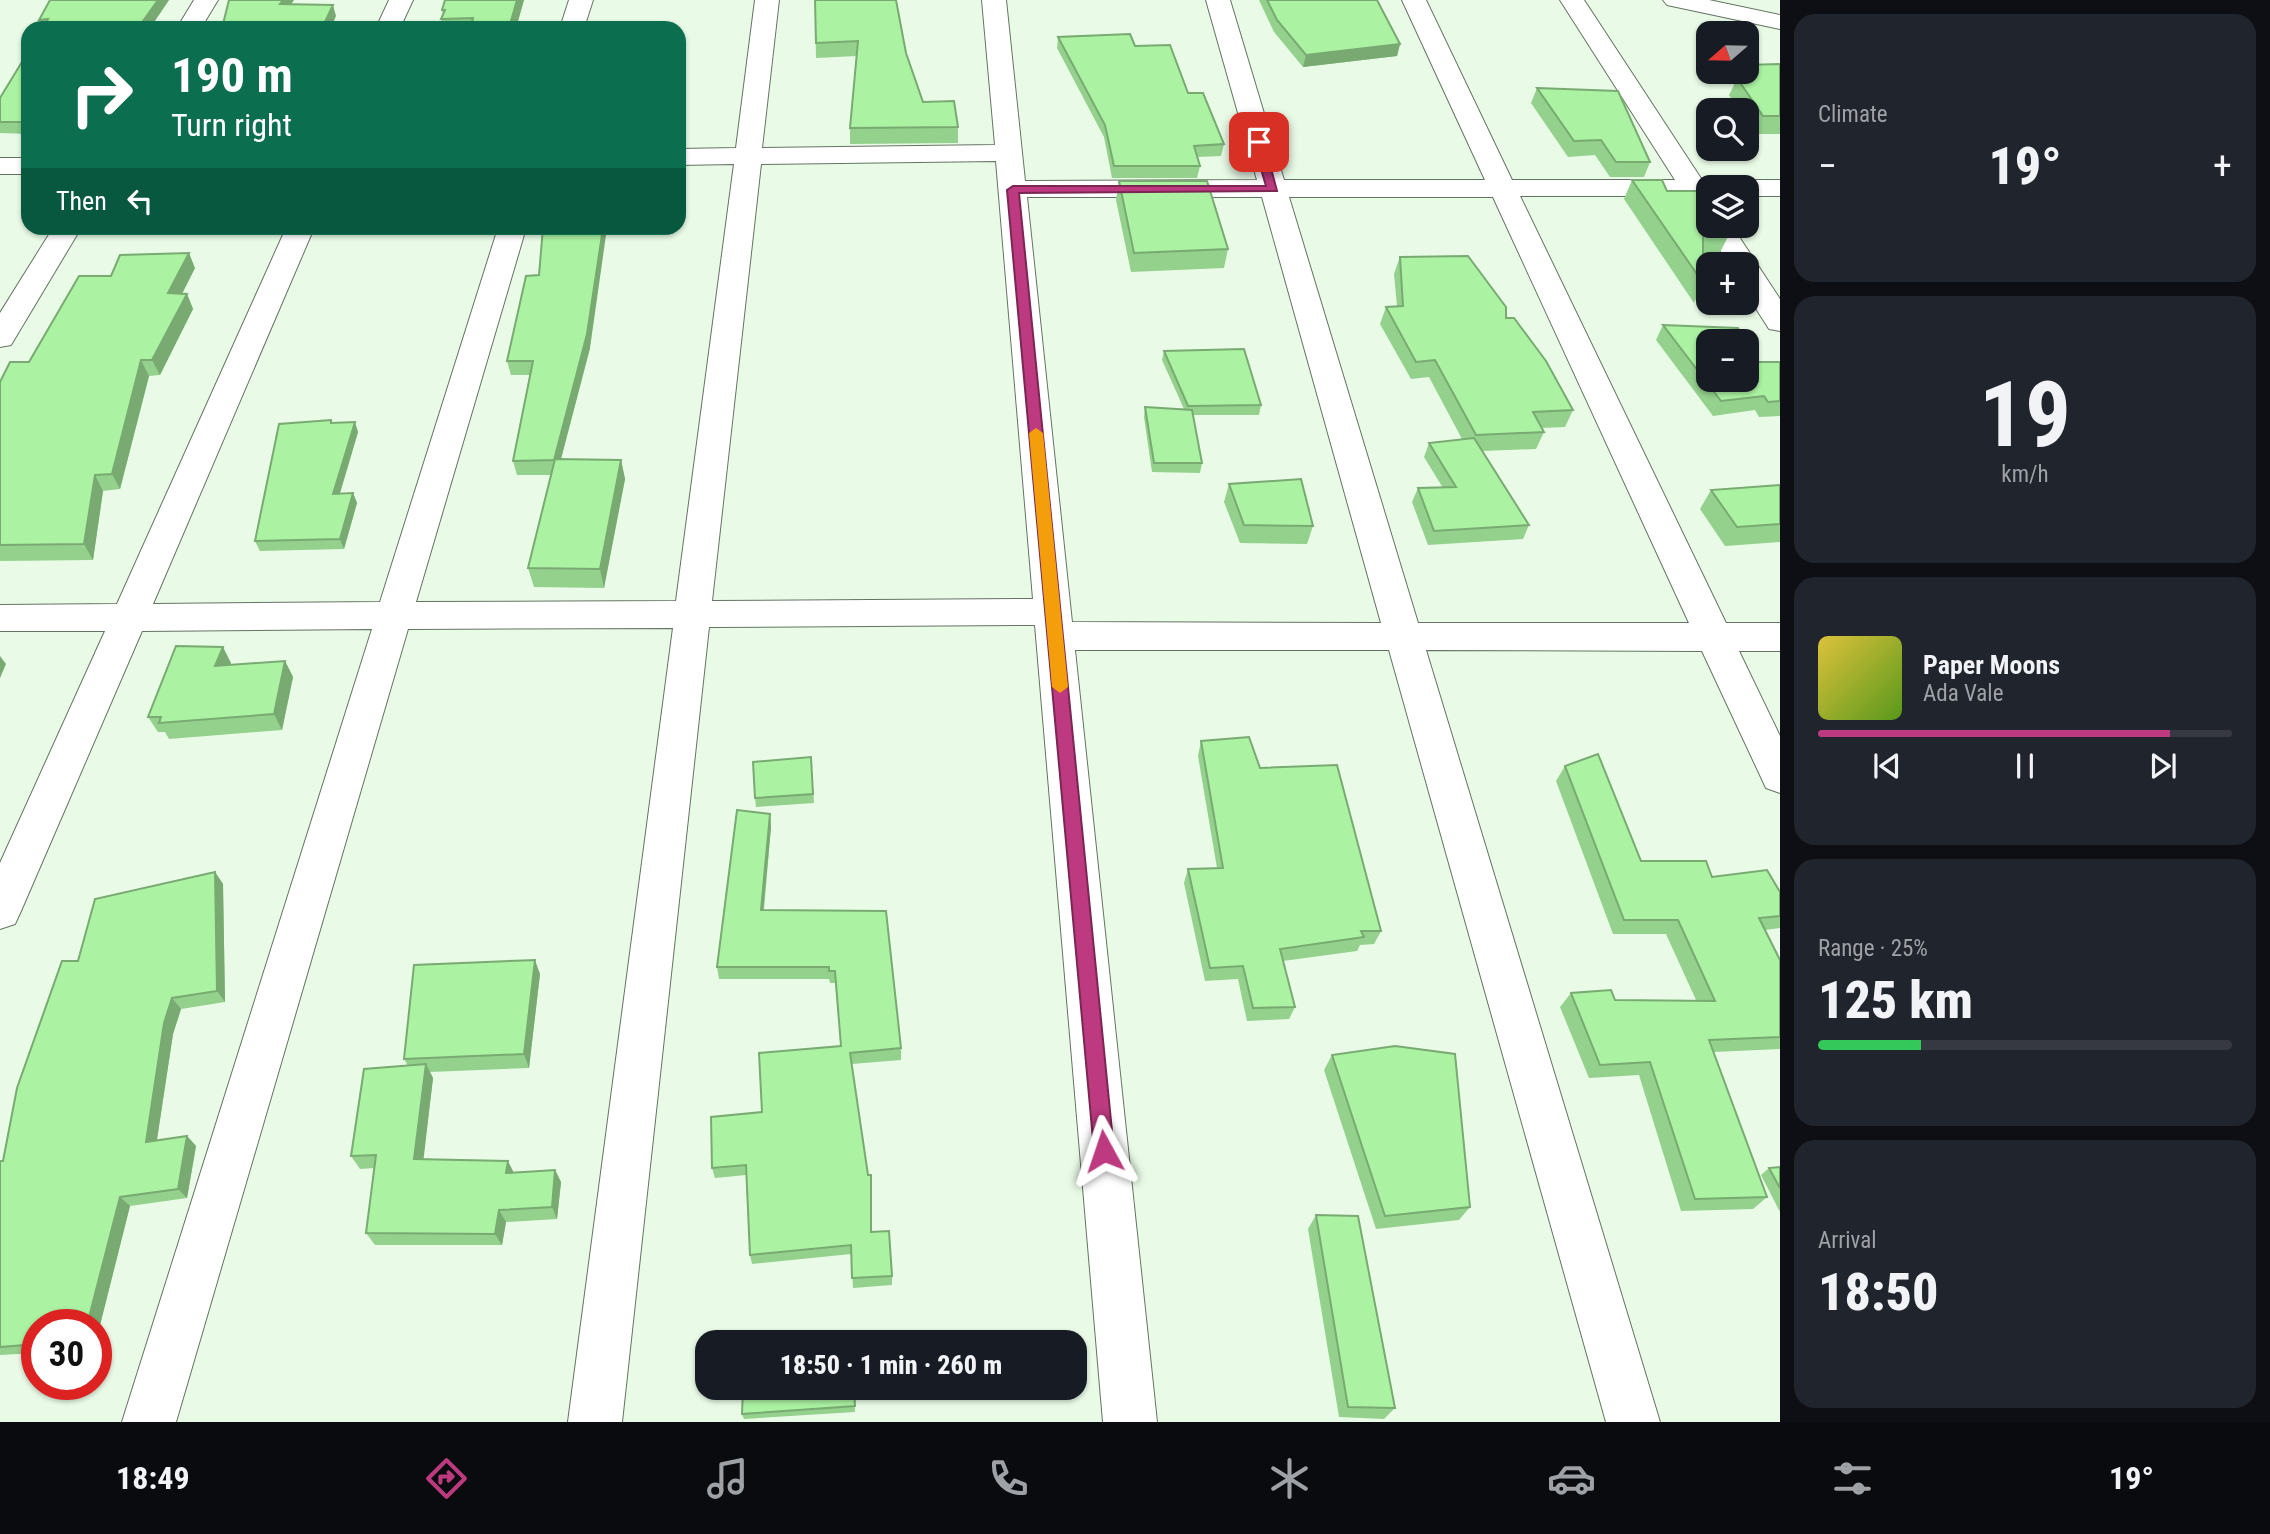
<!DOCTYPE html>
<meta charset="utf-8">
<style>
body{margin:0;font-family:"Roboto Condensed",sans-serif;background:#20242c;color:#f1f3f6;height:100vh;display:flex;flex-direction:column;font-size:26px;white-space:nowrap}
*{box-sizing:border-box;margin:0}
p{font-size:23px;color:#9ea1a6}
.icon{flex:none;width:38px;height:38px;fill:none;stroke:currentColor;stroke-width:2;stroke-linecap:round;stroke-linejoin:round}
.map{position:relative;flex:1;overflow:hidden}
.side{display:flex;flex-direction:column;gap:14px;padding:14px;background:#0d0f14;width:490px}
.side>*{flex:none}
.hud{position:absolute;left:21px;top:21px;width:665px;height:214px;border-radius:21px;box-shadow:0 2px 5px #0004;background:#0b6e4f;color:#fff;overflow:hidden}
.needle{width:46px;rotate:250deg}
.fabs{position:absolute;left:1696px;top:21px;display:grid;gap:14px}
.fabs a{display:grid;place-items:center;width:63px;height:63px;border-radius:14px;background:#171b24;box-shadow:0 2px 5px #0004;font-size:35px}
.speed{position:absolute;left:21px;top:1309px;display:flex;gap:14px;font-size:35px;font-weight:700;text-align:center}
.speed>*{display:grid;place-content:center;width:91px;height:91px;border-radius:50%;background:#171b24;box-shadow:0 2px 5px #0004;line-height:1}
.speed .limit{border:10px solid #d22;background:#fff;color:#111}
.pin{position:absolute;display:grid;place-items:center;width:60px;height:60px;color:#fff;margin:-30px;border-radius:14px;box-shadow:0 4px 10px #0006}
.me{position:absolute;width:77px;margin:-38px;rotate:355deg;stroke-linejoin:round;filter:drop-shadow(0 0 5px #0008)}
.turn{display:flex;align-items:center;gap:24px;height:147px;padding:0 35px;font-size:32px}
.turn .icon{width:91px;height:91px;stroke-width:2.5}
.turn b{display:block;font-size:49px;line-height:60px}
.then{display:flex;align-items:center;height:66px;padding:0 35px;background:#0003;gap:14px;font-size:26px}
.big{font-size:52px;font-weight:800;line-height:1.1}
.side .tile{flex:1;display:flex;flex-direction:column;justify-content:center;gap:10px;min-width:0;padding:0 24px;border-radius:21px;background:#20242c}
.side .dial{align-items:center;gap:0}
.dial b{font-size:91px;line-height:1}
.song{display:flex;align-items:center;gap:21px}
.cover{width:84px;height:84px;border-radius:10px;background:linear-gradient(135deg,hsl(50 70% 55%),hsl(90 70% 35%))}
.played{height:7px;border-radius:4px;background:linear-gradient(90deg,#bd3a80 85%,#363941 85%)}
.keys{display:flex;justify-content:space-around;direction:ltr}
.heat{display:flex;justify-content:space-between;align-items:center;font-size:38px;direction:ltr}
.charge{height:10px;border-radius:5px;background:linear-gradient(90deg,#34c759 25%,#363941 0)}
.trip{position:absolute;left:695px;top:1330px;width:392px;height:70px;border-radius:21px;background:#171b24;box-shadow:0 2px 5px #0004;font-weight:800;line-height:70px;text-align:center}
.tabs{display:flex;height:112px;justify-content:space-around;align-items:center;background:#090b0e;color:#9ea1a6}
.tabs .icon{width:49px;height:49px}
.tabs .on{color:#bd3a80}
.tabs b{font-size:32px;color:#f1f3f6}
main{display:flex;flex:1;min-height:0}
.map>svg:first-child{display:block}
</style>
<main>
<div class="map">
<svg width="1780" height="1422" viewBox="0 0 1780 1422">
<rect width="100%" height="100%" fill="#e9fbe7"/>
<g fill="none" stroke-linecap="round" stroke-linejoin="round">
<defs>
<g id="minor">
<polygon points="194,0 218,0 201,28 177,28"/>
<polygon points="389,0 413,0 400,28 376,28"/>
<polygon points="569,0 593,0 584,28 560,28"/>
<path d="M755,0H779L762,148L995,145L982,0H1006L1025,181L1257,180L1206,0H1230L1284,180H1485L1402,0H1426L1512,180H1675L1560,0H1584L1702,180L1718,182L1721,187H1708V211L1694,210L1685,196H1520L1726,623H1780V651H1739L1780,736V793L1766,788L1702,651L1426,650L1660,1422H1606L1389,650H1075L1157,1422H1103L1035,625L709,627L622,1422H568L673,628L408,629L176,1422H122L372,629L142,631L21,911L15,924L0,929V863L105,631H0V605L117,604L286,228H314L153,604L380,602L498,228H526L416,602L676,601L734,164L679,165V149L736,148ZM996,161L1033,599L712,601L761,164ZM1027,197H1262L1381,623L1072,622ZM1289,197H1493L1689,623H1418Z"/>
<rect x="0" y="158" width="28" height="16"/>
<polygon points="1746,180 1780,180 1780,196 1746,196 1746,187 1733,187 1736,182"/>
<polygon points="1708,220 1708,226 1732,226 1780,299 1780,331 1769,329 1746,293 1746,264 1729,264 1704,226"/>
<polygon points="53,228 81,228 11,345 0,347 0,313"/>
</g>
<polygon id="tertiary" points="1663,0 1709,0 1780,15 1780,29 1667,5"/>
</defs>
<use href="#minor" stroke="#647462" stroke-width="2"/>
<use href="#tertiary" stroke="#647462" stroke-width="2"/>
<use href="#minor" fill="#fff" fill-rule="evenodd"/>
<use href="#tertiary" fill="#fff" fill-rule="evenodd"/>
</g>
<g fill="#93d18c">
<polygon points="50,0 169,0 150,28 43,28 39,20"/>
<polygon points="445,0 524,0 516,28 444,28 441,19 443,14 442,10"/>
<polygon points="815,0 906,53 923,102 958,127 958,143 850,144 850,128 857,56 816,58"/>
<polygon points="1259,0 1377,0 1400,44 1397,56 1303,67 1274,32"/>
<polygon points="1058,37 1188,93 1224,144 1221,156 1197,157 1200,166 1197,178 1112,178 1104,137 1057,48"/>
<polygon points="28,52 28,134 0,133 0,98"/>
<polygon points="1780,64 1780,134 1754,134 1746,122 1746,110 1739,110 1729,95 1734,85 1732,83 1737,72 1745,72"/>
<polygon points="1537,88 1650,162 1644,177 1610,177 1595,155 1568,157 1531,103"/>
<polygon points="1632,180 1667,191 1729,235 1719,254 1703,254 1703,283 1694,303 1624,199"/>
<polygon points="1119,181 1228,249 1224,268 1131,272 1116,200"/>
<polygon points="1400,257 1506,318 1573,410 1565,427 1541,428 1544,432 1536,449 1482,451 1529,525 1523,539 1428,545 1412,502 1418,488 1443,488 1424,457 1429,443 1462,439 1429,377 1411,379 1380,324 1386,307 1397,306 1394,274"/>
<polygon points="195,268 182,294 187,294 193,309 160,375 149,376 120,489 103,491 93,560 0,561 0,382 29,362 111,276"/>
<polygon points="1663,325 1756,362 1780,362 1780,416 1759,417 1755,410 1713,416 1656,340"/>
<polygon points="590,348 561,459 621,460 625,479 604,588 534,587 528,568 551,475 517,475 513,461 530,375 511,375 507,361"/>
<polygon points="1164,351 1261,405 1259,415 1193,415 1202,463 1200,473 1152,472 1144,417 1145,407 1184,409 1162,360"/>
<polygon points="332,423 358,432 340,493 353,493 357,503 344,549 260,551 255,541"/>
<polygon points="1229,484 1313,526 1307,544 1240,543 1224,502"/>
<polygon points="1780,485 1780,542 1725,546 1700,509 1711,490"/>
<polygon points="285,661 293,677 282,730 169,739 165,732 158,732 148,717 231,663 230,665"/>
<polygon points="1201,741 1260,768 1381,931 1374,944 1360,945 1357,951 1283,961 1295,1007 1289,1019 1247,1021 1238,979 1205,981 1184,883 1188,869 1217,868 1198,756"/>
<polygon points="811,757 814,803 756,807 755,798"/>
<polygon points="1565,766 1641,861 1780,892 1780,928 1765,930 1780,960 1780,1049 1714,1052 1767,1197 1753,1209 1681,1211 1639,1075 1589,1078 1560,1007 1571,993 1615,1000 1696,1000 1666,934 1613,934 1556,781"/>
<polygon points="770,814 771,827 764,910 886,911 901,1048 901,1060 852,1064 872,1232 892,1276 892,1285 853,1288 851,1254 752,1264 750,1255 746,1175 715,1178 712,1168 762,1112 841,1046 835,983 830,983 829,979 719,979 717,967"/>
<polygon points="215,872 223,884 225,1002 181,1009 173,1034 157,1140 187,1136 196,1146 187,1198 130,1206 96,1341 96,1325 37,1325 37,1353 0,1355 0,1161 3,1161"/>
<polygon points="540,974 529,1068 430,1072 433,1078 423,1160 514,1172 555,1170 561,1182 557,1219 506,1222 502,1245 375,1245 366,1233 374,1168 360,1169 351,1156 408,1066 404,1059"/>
<polygon points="1332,1055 1470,1207 1459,1220 1376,1229 1324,1070"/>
<polygon points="1780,1167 1780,1212 1761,1175 1769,1168"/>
<polygon points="1316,1215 1395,1408 1384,1419 1339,1417 1308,1229"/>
<polygon points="854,1388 855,1412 744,1419 742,1414"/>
</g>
<g fill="#78aa72">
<polygon points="158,0 169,0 150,28 138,28"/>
<polygon points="283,0 294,0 284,15 280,4"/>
<polygon points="517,0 524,0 516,28 509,28"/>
<polygon points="333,5 336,16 331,28 322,28"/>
<polygon points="1400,44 1397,56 1303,67 1306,55"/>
<polygon points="603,228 607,228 590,348 557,474 554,460"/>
<polygon points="189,253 195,268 174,309 168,293"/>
<polygon points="187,294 193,309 160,375 152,360"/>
<polygon points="141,360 149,376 120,489 112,474"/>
<polygon points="355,422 358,432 337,503 333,494"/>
<polygon points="621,460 625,479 604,588 600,569"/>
<polygon points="95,475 103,491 93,560 84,544"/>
<polygon points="353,493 357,503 344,549 340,539"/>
<polygon points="223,647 231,663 224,682 215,666"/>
<polygon points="0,656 6,664 0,678"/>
<polygon points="285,661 293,677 282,730 274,714"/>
<polygon points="770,814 771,827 762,923 761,910"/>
<polygon points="215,872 223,884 225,1002 217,991"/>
<polygon points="535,960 540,974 529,1068 524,1054"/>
<polygon points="172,998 181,1009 173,1034 155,1152 146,1142 164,1023"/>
<polygon points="426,1064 433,1078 422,1172 414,1159"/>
<polygon points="187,1136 196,1146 187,1198 178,1189"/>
<polygon points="508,1161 514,1173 506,1173"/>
<polygon points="555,1170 561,1182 557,1219 552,1207"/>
<polygon points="120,1197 130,1206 96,1341 96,1325 87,1325"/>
<polygon points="499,1210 506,1222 502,1245 495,1234"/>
</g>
<g fill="#abf3a3" stroke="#78aa72" stroke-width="2">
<polygon points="50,0 158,0 138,28 43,28 48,19 39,20"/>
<polygon points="229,0 283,0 280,4 333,5 322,28 222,28"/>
<polygon points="445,0 517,0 509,28 471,28 473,18 441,19 445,10 442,10"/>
<polygon points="815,0 896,0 906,53 923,102 954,101 958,127 850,128 858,41 816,43"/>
<polygon points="1267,0 1377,0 1400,44 1306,55 1277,20"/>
<polygon points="1130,34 1135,46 1170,45 1188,93 1203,93 1224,144 1194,146 1200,166 1114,166 1105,125 1058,37"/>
<polygon points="28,52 28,122 0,122 0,98"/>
<polygon points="1780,64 1780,116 1763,116 1737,78 1750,78 1745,72 1746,72 1746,65"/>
<polygon points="1537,88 1618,91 1650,162 1616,162 1601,140 1574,141"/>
<polygon points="1632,180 1662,180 1667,191 1698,191 1708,205 1708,226 1723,226 1729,235 1703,235 1703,283"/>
<polygon points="1119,181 1207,181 1228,249 1134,253"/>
<polygon points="543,228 603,228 587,334 554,460 513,461 533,361 507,361 526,276 539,275"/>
<polygon points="189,253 168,293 187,294 152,360 141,360 112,474 95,475 84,544 0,545 0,382 10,362 29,362 79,276 111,276 120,255"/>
<polygon points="1468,256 1506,307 1506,318 1514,318 1546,361 1573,410 1533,412 1544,432 1476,435 1435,360 1416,362 1386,307 1403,306 1400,257"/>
<polygon points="1663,325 1738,328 1745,341 1708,341 1708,380 1746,380 1746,343 1756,362 1780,362 1780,401 1768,402 1764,396 1721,401"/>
<polygon points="1244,349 1261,405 1188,406 1164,351"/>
<polygon points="1145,407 1192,410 1202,463 1154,463"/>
<polygon points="331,420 331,423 355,422 333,494 353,493 340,539 255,541 279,424"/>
<polygon points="1474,438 1529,525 1434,531 1418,488 1456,487 1429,443"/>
<polygon points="555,459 621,460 600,569 528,568"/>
<polygon points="1301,479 1313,526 1244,525 1229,484"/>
<polygon points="1780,485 1780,524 1737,527 1711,490"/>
<polygon points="176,646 223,647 215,666 285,661 274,714 159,723 161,717 148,717"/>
<polygon points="1249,737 1260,768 1337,765 1381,931 1361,931 1364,937 1280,949 1295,1007 1253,1008 1243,966 1210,968 1188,869 1223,868 1201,741"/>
<polygon points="1598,754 1641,861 1706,861 1712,877 1767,870 1780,892 1780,916 1759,918 1780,960 1780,1037 1709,1040 1767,1197 1695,1199 1650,1062 1600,1065 1571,993 1611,990 1615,1000 1715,1001 1678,920 1624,920 1565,766"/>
<polygon points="811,757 813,794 755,798 753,762"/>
<polygon points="737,810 770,814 761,910 886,911 901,1048 850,1053 868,1175 871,1175 871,1232 889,1231 892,1276 852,1278 851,1245 750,1255 746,1165 712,1168 711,1117 762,1112 759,1053 841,1046 835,971 829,971 829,967 717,967"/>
<polygon points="215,872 217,991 172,998 164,1023 146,1142 187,1136 178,1189 120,1197 87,1325 37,1325 37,1344 0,1347 0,1161 3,1161 17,1088 62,961 78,961 95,899"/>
<polygon points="535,960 524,1054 404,1059 414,965"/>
<polygon points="1395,1046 1455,1054 1470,1207 1385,1216 1332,1055"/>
<polygon points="426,1064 414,1159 508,1161 506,1173 555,1170 552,1207 499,1210 495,1234 366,1233 376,1155 351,1156 364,1069"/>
<polygon points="1780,1167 1780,1188 1769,1168"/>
<polygon points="1316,1215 1358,1216 1395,1408 1348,1407"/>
<polygon points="743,1388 854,1388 855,1406 742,1414"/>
</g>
<polygon fill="#bd3a80" stroke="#7b2653" stroke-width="2" points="1259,138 1264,142 1277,191 1019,193 1114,1151 1111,1158 1104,1161 1097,1158 1094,1151 1007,190 1013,186 1266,186 1253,142"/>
<polygon fill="#f59e0b" points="1036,428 1043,433 1068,687 1060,693 1052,687 1029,433"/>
</svg>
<div class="fabs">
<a><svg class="needle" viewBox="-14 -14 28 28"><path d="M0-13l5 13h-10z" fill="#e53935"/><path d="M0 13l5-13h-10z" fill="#9ea1a6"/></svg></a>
<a><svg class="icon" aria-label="search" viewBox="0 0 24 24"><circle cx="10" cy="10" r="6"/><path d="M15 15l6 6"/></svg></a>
<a><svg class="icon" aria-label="layers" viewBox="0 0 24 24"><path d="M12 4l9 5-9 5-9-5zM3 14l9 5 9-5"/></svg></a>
<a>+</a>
<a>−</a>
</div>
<div class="speed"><div class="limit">30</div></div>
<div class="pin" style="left:1259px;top:142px;background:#d93025"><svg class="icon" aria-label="arrive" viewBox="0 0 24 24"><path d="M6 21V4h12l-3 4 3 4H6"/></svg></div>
<svg class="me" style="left:1104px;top:1151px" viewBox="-20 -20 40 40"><path d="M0-17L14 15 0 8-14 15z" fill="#bd3a80" stroke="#fff" stroke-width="4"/></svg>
<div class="trip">18:50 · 1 min · 260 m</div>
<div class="hud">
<div class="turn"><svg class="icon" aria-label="right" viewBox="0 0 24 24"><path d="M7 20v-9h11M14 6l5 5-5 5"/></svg><div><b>190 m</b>Turn right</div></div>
<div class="then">Then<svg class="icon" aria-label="left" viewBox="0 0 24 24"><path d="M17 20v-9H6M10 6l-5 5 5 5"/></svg></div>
</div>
</div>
<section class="side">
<div class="tile"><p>Climate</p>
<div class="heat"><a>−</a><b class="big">19°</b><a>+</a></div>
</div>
<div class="tile dial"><b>19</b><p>km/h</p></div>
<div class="tile">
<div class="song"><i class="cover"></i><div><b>Paper Moons</b><p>Ada Vale</p></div></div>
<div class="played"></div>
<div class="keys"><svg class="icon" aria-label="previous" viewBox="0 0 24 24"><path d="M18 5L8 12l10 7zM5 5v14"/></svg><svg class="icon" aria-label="pause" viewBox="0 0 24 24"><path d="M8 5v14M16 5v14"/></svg><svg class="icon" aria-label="next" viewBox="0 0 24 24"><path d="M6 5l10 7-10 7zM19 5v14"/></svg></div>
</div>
<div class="tile"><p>Range · 25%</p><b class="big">125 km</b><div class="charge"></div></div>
<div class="tile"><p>Arrival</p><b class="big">18:50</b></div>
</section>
</main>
<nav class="tabs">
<b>18:49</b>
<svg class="icon on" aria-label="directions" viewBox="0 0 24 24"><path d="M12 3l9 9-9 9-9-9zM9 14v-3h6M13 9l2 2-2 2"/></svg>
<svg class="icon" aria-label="music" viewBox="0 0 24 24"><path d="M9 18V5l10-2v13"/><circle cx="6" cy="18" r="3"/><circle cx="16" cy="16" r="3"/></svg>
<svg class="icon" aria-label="phone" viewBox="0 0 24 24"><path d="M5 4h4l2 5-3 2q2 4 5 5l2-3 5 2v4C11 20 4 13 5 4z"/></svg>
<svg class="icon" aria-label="climate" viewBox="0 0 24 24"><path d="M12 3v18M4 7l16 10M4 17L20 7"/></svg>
<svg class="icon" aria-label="car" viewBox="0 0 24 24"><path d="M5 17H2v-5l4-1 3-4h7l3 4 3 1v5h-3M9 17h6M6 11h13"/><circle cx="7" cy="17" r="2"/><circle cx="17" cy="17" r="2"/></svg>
<svg class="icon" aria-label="filters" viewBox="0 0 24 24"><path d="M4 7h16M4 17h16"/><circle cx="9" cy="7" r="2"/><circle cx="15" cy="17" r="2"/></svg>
<b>19°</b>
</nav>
